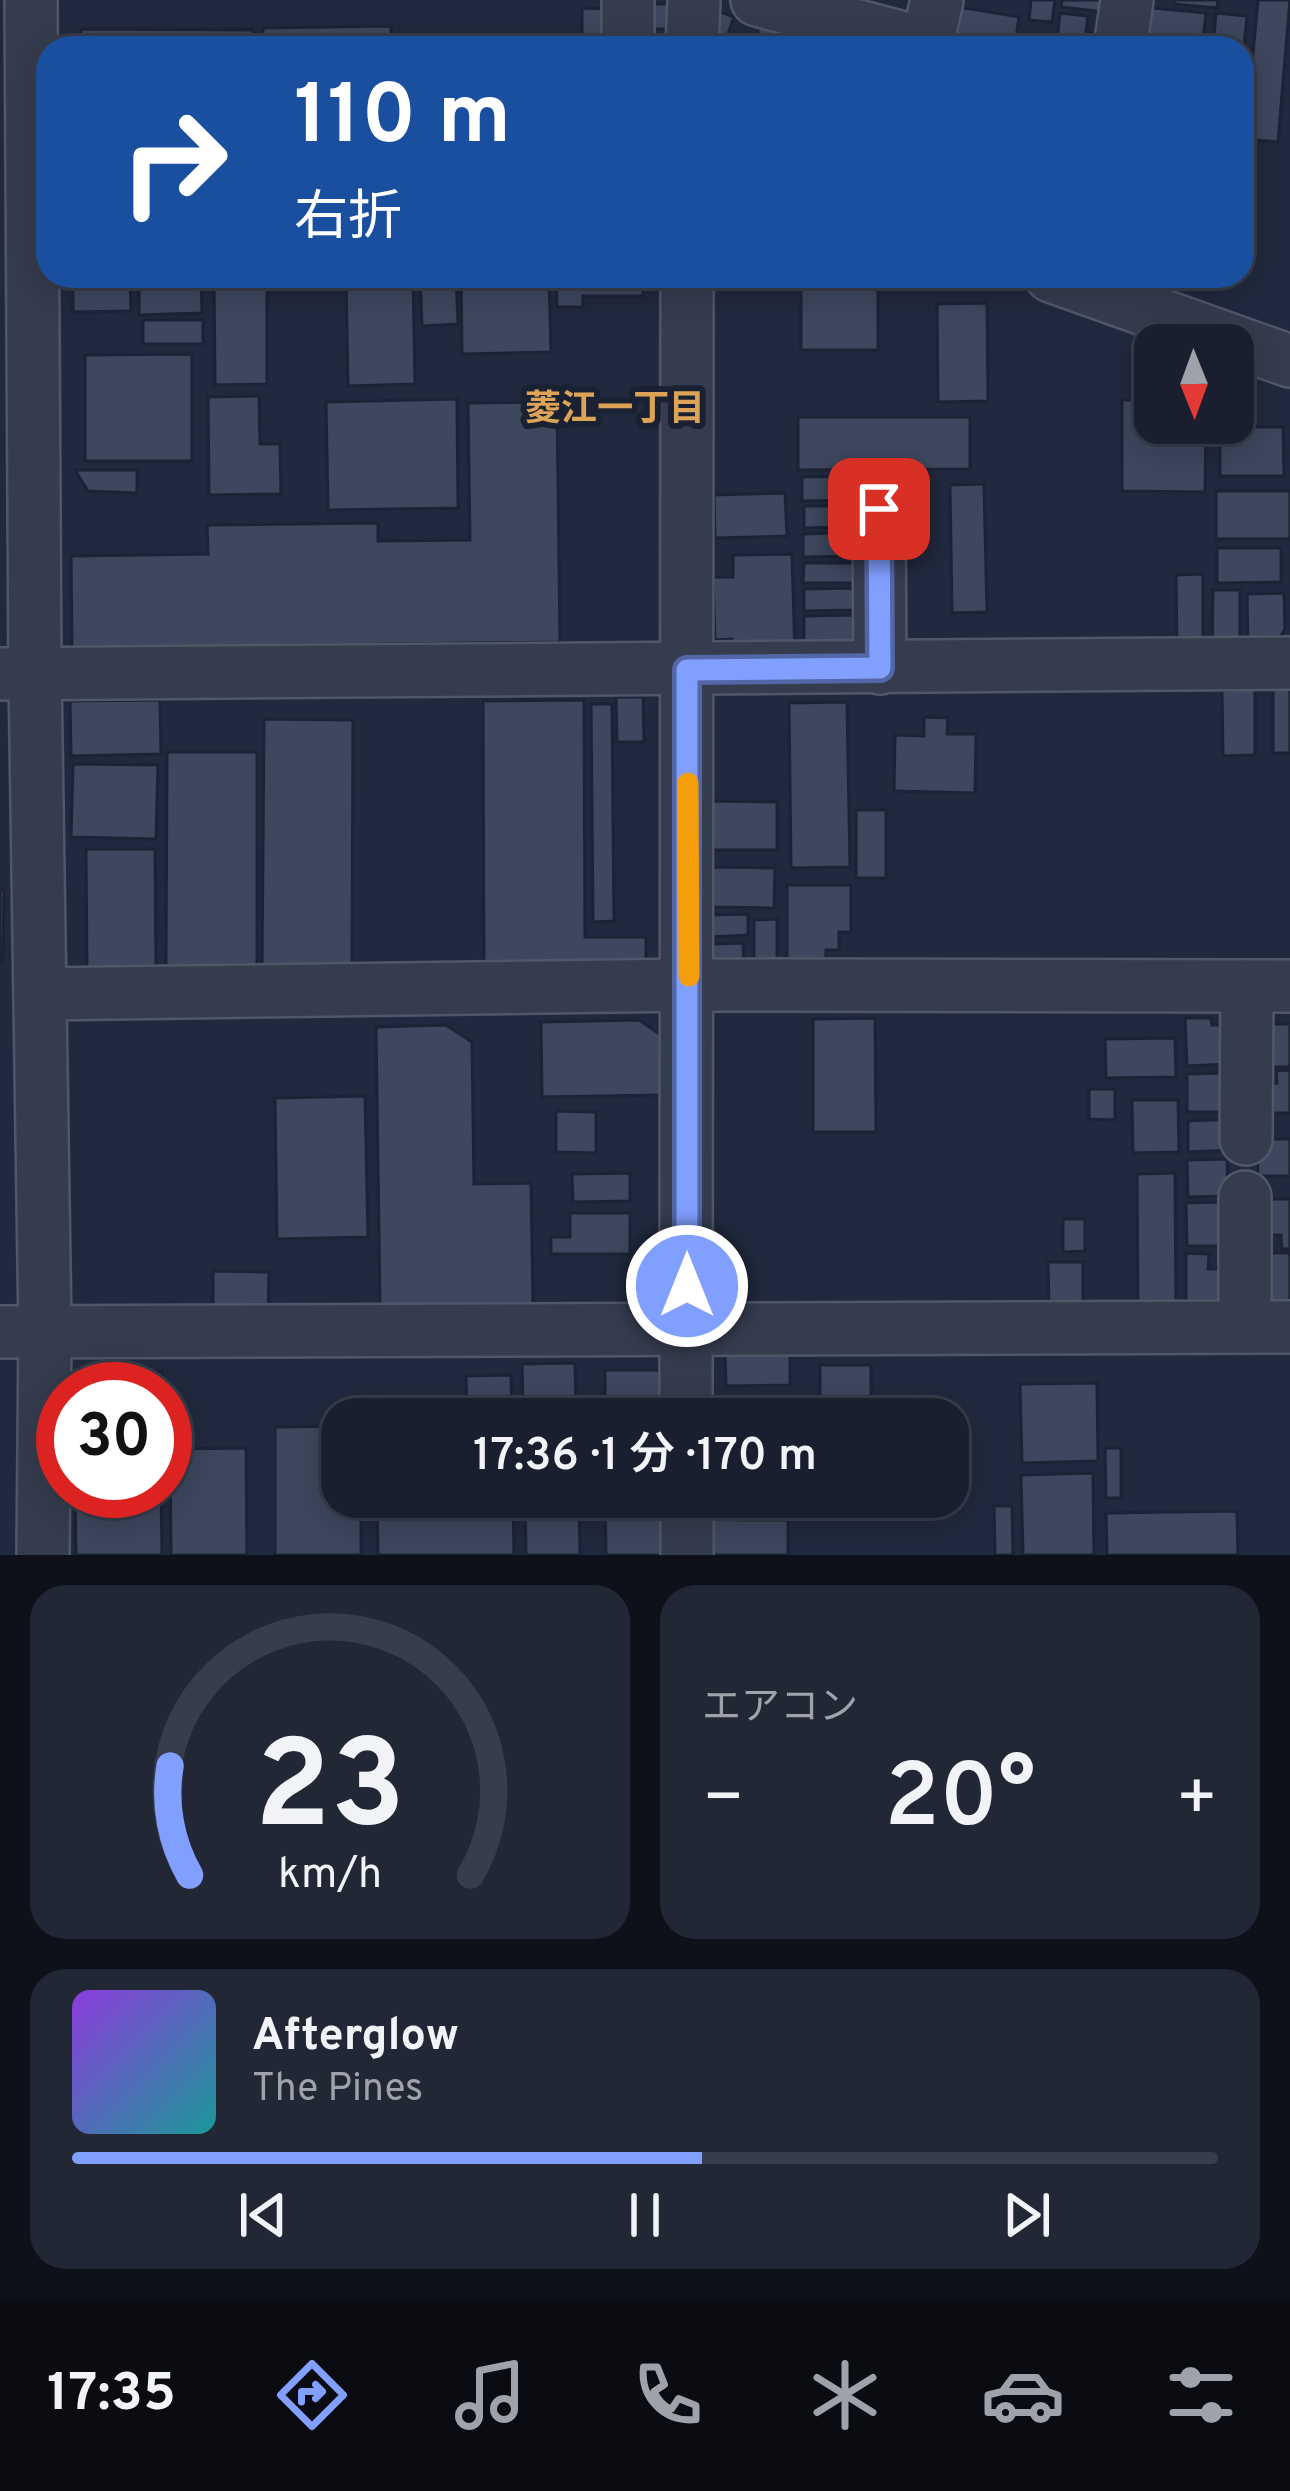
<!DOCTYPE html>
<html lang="ja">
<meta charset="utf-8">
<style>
body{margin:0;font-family:Overpass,"Noto Sans JP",sans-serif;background:#222736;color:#f1f3f6;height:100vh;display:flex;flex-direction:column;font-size:45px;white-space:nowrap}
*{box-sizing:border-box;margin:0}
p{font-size:39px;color:#9fa2aa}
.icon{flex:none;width:66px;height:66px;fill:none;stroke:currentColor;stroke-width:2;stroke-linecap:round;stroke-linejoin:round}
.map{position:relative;height:1555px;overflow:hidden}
.sheet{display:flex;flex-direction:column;gap:30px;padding:30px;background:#0e1119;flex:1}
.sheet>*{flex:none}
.banner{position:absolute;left:36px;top:36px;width:1218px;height:252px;border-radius:36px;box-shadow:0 6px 30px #0003,0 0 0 3px #373d4a;background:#1a4fa0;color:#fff;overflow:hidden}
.needle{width:78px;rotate:179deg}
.tools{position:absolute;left:1134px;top:324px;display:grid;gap:24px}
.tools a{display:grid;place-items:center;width:120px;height:120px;border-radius:24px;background:#191f2e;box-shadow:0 6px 30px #0003,0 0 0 3px #373d4a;font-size:60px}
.speed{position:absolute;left:36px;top:1362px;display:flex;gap:24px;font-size:60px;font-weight:700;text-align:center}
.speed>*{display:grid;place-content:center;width:156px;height:156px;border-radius:50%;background:#191f2e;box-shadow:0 6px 30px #0003,0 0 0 3px #373d4a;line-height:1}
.speed .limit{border:18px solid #d22;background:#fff;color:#111}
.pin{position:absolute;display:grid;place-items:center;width:102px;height:102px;color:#fff;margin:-51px;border-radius:24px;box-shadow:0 6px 18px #0006}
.me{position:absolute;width:132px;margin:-66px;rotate:0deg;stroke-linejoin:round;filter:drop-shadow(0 0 9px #0008)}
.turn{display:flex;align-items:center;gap:42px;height:252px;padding:0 60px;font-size:54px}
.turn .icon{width:156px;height:156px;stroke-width:2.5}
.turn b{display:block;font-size:84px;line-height:102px}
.big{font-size:90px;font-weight:600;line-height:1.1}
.sheet .tile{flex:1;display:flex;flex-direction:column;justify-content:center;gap:18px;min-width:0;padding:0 42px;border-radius:36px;background:#222736}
.sheet .dial{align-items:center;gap:0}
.dial svg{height:312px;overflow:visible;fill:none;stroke:#373d4a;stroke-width:7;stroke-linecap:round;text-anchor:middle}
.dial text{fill:#f1f3f6;stroke:none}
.song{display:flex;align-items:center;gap:36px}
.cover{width:144px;height:144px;border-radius:18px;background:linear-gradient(135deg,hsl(270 70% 55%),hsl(180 70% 35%))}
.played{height:12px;border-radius:6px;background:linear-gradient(90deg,#809fff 55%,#373d4a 55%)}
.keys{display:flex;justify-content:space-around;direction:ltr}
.heat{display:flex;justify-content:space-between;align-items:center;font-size:66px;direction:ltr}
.sheet .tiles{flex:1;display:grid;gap:30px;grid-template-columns:1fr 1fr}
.tile:last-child{grid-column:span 2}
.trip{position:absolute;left:321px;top:1398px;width:648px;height:120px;border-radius:36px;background:#191f2e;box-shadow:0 6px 30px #0003,0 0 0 3px #373d4a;font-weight:600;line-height:120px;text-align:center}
.menu{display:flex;height:192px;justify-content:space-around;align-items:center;background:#0a0c12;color:#9fa2aa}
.menu .icon{width:84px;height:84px}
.menu .current{color:#809fff}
.menu b{font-size:54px;color:#f1f3f6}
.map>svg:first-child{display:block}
</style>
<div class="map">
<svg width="1290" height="1555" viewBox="0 0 1290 1555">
<rect width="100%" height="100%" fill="#21293e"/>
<g fill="#3d475d" stroke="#1c2335" stroke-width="3">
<polygon points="1031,0 1055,0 1052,22 1029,20"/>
<polygon points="1062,0 1106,0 1105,12 1061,7"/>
<polygon points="1174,0 1218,0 1217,8 1174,4"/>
<polygon points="1258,0 1290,0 1278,142 1245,139"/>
<rect x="647" y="4" width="36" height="25"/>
<polygon points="959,7 1019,17 1015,46 954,37"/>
<polygon points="1142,7 1206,13 1202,48 1138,46"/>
<polygon points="582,8 607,9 608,48 582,48"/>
<polygon points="711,8 734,17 723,48 699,48"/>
<polygon points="1060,13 1088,16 1086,32 1100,34 1098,48 1056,48"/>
<polygon points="1216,13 1247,16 1242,67 1242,48 1213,48"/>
<polygon points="391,26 391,48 263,48 263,28"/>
<polygon points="759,27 789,34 786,48 754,48"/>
<polygon points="81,29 253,30 253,48 81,48"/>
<polygon points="799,32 836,40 834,48 795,48"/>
<polygon points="548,39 548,48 489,48 489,40"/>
<polygon points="73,276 130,276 131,311 73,312"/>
<polygon points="139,276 201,276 202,313 139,315"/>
<polygon points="214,276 267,276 267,384 215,385"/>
<polygon points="346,276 413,276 415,384 348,386"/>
<polygon points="420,276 456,276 458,324 422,326"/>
<polygon points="461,276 549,276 551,352 462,354"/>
<polygon points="556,276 643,276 643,296 583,296 583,307 557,307"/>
<rect x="801" y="276" width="77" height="74"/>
<polygon points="987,303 988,401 938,402 937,304"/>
<rect x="143" y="320" width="60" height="24"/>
<polygon points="192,354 192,461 85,461 85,355"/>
<polygon points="259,396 260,444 280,444 281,494 209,495 208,397"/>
<polygon points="457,399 458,508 328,510 326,402"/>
<polygon points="1122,400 1155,400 1155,423 1206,423 1205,492 1122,491"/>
<polygon points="557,402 560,642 72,648 71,556 208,554 207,525 378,523 378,541 470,540 468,403"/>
<polygon points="798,417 970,417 970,469 798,470"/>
<polygon points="1220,427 1283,427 1284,476 1220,476"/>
<polygon points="75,470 137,470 137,493 88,491"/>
<polygon points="871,476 871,500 802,501 802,477"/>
<polygon points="984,484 987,612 952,613 950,485"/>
<rect x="1216" y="491" width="74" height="48"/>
<polygon points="785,493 787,536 715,538 714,495"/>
<polygon points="804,506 849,506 849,527 804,528"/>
<polygon points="856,532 857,556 803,557 803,534"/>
<polygon points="1217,548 1281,548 1281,582 1217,583"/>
<polygon points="792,554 795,657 732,659 732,639 715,640 713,577 733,577 733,555"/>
<polygon points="804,563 857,563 857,583 803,583"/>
<polygon points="1203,574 1203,652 1177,653 1176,575"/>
<polygon points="857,588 857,610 804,611 804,589"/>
<polygon points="1213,590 1240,590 1240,650 1212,650"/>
<polygon points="1284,593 1285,629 1273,650 1248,650 1247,594"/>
<polygon points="857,615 857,652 804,653 804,616"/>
<rect x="1273" y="688" width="17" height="65"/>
<polygon points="1255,689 1255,755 1223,756 1222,690"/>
<polygon points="616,697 643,697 644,742 617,742"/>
<polygon points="160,700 161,754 71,756 70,701"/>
<polygon points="584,700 585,937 646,937 646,972 484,972 483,701"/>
<polygon points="847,702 850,867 791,868 789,703"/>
<polygon points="591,704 612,704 614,921 593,922"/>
<polygon points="924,717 948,718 947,734 976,734 975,793 894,791 895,735 924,736"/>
<polygon points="264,719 353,720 352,971 262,970"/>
<polygon points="167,752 257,752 257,967 166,966"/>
<polygon points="73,764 158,765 156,839 71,837"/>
<polygon points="710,801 777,802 777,850 710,850"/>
<rect x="856" y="810" width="30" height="68"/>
<polygon points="86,849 155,849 156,977 87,977"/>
<polygon points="710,867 775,868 774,908 710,907"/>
<polygon points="787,885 851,885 851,932 839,932 839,950 826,950 825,975 787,975"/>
<polygon points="0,890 4,890 3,963 0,963"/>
<polygon points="748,914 748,935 709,937 708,915"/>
<polygon points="777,919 777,966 754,966 754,920"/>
<polygon points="743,943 744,969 710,970 710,944"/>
<polygon points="875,1018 876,1132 813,1132 813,1019"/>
<polygon points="1185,1018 1211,1018 1212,1025 1227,1025 1228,1064 1187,1066"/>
<polygon points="639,1020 661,1035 662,1095 542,1097 541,1022"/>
<polygon points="1271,1024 1290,1024 1290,1067 1261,1067"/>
<polygon points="446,1025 472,1042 474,1184 531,1183 533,1305 380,1307 376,1027"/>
<polygon points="1175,1038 1176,1077 1106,1078 1105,1039"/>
<polygon points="1290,1070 1290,1113 1260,1113 1260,1084 1277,1083 1276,1071"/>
<polygon points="1227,1073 1227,1112 1187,1112 1187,1074"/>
<polygon points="1089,1089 1115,1089 1115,1120 1089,1119"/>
<polygon points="365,1096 368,1237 277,1239 275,1098"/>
<polygon points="1132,1100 1178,1100 1179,1152 1133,1153"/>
<polygon points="556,1111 596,1112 596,1153 556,1152"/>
<polygon points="1232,1119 1233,1150 1188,1152 1188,1121"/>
<polygon points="1257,1139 1290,1139 1290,1176 1258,1176"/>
<polygon points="1227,1159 1228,1196 1188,1197 1187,1160"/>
<polygon points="630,1173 630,1201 573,1202 572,1174"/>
<polygon points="1175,1173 1176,1308 1138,1308 1137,1174"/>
<polygon points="1262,1199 1290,1199 1290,1249 1282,1249 1281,1235 1263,1235"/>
<polygon points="1220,1202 1221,1246 1187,1246 1186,1203"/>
<polygon points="570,1213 630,1213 630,1254 551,1254 551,1237 570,1237"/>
<polygon points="1063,1219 1085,1219 1085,1251 1063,1252"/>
<polygon points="1186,1253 1209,1254 1208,1269 1226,1269 1226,1314 1186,1313"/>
<rect x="1260" y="1253" width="30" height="50"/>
<polygon points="1048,1262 1083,1262 1083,1308 1049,1308"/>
<polygon points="213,1271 269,1272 268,1317 213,1316"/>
<polygon points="790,1353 790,1385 726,1386 725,1354"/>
<polygon points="575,1363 576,1410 523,1411 522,1364"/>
<rect x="820" y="1365" width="51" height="32"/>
<rect x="605" y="1370" width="59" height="49"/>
<polygon points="104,1372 162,1372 161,1389 103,1389"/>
<polygon points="511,1375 512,1419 467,1419 466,1376"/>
<polygon points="1097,1383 1098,1461 1022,1463 1020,1384"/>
<polygon points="828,1406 860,1406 860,1418 881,1419 828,1419"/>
<polygon points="342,1426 342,1497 361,1497 361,1555 275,1555 275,1427"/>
<polygon points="246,1448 247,1555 171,1555 170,1449"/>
<polygon points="1105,1448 1121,1448 1121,1498 1106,1498"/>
<polygon points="1093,1473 1094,1555 1023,1555 1021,1475"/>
<polygon points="75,1491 161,1491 162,1555 76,1555"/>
<polygon points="377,1497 513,1497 514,1555 378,1555"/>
<polygon points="525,1497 579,1497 580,1555 526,1555"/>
<polygon points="605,1497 665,1497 665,1555 606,1555"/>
<polygon points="704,1497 738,1497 738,1520 788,1520 788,1555 705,1555"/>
<polygon points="994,1506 1012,1506 1013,1555 995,1555"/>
<polygon points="1237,1511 1238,1555 1107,1555 1106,1513"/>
</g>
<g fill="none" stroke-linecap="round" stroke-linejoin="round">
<defs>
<g id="minor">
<polyline points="31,0 35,674 45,1331 43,1555"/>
<polyline points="757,0 927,44 937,0"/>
<polyline points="628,48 628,0"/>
<polyline points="692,48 694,0"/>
<polyline points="1120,48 1127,0"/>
<polyline points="1051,276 1290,361"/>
<polyline points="879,509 880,668"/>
<polyline points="1,674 1290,663"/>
<polyline points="40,994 689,985 1290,986"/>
<polyline points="1246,1139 1247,986"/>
<polyline points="1245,1197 1245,1327"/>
<polyline points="0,1332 1290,1327"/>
<polyline points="686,1419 687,276"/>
<polyline points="687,1497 687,1555"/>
</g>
</defs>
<use href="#minor" stroke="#505769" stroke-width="56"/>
<use href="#minor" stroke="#353c4e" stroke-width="51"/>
</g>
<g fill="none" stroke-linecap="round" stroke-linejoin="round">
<defs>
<polyline id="route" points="687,1286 687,670 880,668 879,509"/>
</defs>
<use href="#route" stroke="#5367a6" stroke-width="30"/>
<use href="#route" stroke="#809fff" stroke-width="21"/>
<polyline stroke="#f59e0b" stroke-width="21" points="688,783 689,976"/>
</g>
<g text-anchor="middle" stroke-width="12" stroke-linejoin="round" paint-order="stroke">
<g font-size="36" font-weight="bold" fill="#dda458" stroke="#1a2133">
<text x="615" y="420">菱江一丁目</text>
</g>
</g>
</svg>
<div class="tools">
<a><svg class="needle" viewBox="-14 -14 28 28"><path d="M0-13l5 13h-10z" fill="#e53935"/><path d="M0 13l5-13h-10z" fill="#9fa2aa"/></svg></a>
</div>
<div class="speed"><div class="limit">30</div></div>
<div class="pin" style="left:879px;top:509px;background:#d93025"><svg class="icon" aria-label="arrive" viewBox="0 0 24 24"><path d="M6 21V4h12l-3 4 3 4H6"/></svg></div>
<svg class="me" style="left:687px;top:1286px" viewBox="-20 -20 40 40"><circle r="17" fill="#809fff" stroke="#fff" stroke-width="3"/><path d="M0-11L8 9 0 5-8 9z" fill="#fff"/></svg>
<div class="trip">17:36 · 1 分 · 170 m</div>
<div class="banner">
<div class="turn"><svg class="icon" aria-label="right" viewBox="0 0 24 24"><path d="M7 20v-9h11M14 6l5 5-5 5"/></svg><div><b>110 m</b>右折</div></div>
</div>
</div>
<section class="sheet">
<div class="tiles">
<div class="tile dial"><svg viewBox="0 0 100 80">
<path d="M14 69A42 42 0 1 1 86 69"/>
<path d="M14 69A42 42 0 0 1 9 41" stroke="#809fff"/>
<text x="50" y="56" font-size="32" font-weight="700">23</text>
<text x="50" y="72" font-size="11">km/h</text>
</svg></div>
<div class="tile"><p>エアコン</p>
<div class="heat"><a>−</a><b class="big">20°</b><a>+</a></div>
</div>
<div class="tile">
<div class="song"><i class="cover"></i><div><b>Afterglow</b><p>The Pines</p></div></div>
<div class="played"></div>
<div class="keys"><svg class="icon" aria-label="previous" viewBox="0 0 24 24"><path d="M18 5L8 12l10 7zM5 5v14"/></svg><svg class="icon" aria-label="pause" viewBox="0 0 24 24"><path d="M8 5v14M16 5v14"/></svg><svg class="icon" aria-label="next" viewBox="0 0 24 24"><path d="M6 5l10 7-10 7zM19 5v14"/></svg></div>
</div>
</div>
</section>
<nav class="menu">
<b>17:35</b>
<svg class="icon current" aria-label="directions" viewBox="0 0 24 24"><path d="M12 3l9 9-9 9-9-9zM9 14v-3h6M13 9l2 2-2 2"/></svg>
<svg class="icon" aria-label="music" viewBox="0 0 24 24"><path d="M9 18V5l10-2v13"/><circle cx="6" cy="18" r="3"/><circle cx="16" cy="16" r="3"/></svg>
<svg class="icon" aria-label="phone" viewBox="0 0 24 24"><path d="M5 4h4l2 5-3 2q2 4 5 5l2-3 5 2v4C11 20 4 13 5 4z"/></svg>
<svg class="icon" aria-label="climate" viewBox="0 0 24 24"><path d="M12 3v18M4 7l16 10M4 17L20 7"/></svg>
<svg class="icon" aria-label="car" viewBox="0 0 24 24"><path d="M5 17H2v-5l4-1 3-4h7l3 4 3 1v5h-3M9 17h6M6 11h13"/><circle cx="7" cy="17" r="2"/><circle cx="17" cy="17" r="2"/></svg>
<svg class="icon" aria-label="filters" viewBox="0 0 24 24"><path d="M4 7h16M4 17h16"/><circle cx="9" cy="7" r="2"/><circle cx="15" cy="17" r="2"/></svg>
</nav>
